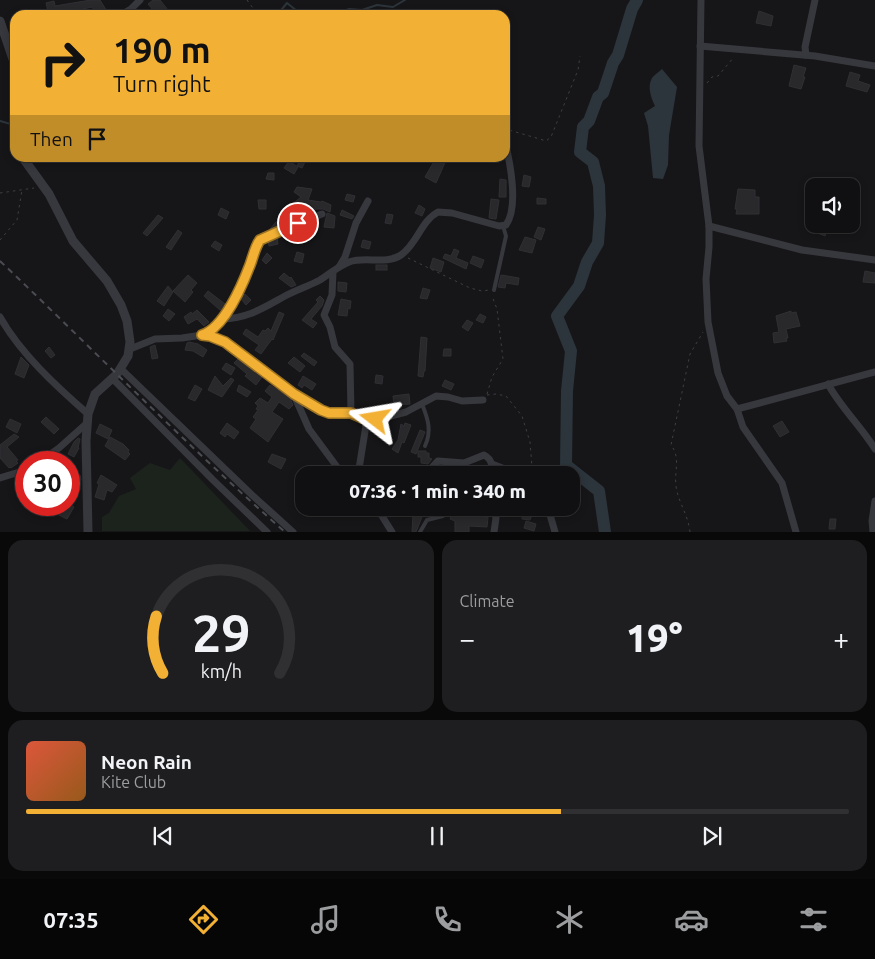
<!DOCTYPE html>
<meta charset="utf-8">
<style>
body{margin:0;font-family:Ubuntu,sans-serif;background:#1e1e20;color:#f1f3f6;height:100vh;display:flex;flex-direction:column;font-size:19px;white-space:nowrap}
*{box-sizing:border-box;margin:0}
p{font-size:16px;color:#9c9d9f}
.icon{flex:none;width:28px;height:28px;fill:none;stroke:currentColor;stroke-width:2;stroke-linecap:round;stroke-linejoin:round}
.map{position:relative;height:532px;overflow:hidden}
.drawer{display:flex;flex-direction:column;gap:8px;padding:8px;background:#09090a;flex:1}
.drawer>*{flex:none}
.hud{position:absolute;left:10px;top:10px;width:500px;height:152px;border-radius:15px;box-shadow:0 2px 8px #0003,0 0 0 1px #303032;background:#f2b134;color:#111;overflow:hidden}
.buttons{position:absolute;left:805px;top:178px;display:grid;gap:10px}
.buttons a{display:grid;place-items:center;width:55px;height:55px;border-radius:10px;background:#101012;box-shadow:0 2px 8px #0003,0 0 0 1px #303032;font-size:25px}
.speed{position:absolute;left:15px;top:451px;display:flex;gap:10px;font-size:25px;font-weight:700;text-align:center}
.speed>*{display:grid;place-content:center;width:65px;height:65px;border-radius:50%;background:#101012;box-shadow:0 2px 8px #0003,0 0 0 1px #303032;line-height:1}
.speed .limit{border:8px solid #d22;background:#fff;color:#111}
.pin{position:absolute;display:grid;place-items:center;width:42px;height:42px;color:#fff;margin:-21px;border:2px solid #fff;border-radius:50%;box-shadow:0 1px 5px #0007}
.me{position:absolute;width:55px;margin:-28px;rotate:284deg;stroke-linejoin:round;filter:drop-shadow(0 0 4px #0008)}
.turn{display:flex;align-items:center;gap:18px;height:105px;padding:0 20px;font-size:22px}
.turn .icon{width:65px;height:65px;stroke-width:2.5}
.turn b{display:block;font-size:35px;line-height:42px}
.then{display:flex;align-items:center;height:48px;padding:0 20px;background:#0003;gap:10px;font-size:19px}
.big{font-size:38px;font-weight:800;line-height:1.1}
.drawer .widget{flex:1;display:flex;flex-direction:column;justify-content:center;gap:8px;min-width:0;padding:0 18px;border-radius:15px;background:#1e1e20}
.drawer .dial{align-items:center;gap:0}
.dial svg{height:130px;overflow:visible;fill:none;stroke:#303032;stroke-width:7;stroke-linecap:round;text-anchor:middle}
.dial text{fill:#f1f3f6;stroke:none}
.song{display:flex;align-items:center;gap:15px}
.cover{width:60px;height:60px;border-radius:8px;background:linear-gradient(135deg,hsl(10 70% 55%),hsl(30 70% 35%))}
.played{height:5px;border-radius:2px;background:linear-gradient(90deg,#f2b134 65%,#303032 65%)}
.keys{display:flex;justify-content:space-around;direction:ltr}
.heat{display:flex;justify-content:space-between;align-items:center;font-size:28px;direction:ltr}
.drawer .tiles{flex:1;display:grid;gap:8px;grid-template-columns:1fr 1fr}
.widget:last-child{grid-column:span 2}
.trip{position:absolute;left:295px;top:466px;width:285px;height:50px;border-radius:15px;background:#101012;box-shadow:0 2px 8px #0003,0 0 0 1px #303032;font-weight:800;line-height:50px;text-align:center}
.tab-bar{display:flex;height:80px;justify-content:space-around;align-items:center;background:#060607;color:#9c9d9f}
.tab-bar .icon{width:35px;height:35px}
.tab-bar .active{color:#f2b134}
.tab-bar b{font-size:22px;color:#f1f3f6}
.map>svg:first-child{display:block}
</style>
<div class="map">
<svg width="875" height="532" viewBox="0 0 875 532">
<rect width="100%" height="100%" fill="#161618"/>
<polygon fill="#1c231d" points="180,458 250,531 102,531 102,517 109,513 119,496 136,489 130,478 150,463 170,470"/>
<path fill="#2c353c" d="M662,69L677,87L669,135L668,165L663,179L653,178L648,126L644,113L655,106C651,98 647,86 652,78C654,75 659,72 662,69Z"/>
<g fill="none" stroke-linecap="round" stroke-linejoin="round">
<g stroke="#2c353c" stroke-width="2">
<polyline points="277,15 287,3 302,15"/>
<polyline points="334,15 349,9 362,10 377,5 393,7 405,0"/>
<polyline points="0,121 14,125"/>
</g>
<polyline stroke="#2c353c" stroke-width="12" points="605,532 599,491 566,465 567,391 571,351 557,316 579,286 587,262 598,243 600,215 599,186 593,162 580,152 583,127 589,121 598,97 603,93 613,63 618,55 632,9 637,0"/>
</g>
<g fill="#29292c" stroke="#303034">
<polygon points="91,0 100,0 108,13 97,15 92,7 83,9 84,13 80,13 80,15 49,15 46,3 54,1 55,6"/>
<polygon points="153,0 160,0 168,10 162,15 157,15 148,4"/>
<polygon points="759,11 773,16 771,26 756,23"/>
<polygon points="794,65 806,68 803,77 805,77 801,89 789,86"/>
<polygon points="850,72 860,75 858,81 870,85 867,92 846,86"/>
<polygon points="301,158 307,158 302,168 297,166"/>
<polygon points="436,158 447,158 436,183 425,177"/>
<polygon points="289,161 298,167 294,174 284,168"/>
<polygon points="268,173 274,173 274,180 266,179"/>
<polygon points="524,175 531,177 529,187 522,186"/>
<polygon points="500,179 506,180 506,197 499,197"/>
<polygon points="297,187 312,189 308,200 321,202 322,201 331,205 330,212 323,209 316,209 313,212 291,220 299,215 291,205 301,197 294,192"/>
<polygon points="738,189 755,190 755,197 759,197 759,214 736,214 737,209 735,209"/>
<polygon points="347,194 355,196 353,202 345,200"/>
<polygon points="537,198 546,199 546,204 537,204"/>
<polygon points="491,199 499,200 496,219 489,218"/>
<polygon points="258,200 266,200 266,209 259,209"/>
<polygon points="419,205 425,209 422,216 415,213"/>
<polygon points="221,208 229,212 226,219 218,215"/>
<polygon points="342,210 354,216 352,219 340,215"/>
<polygon points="327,213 335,216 334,228 324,227"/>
<polygon points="387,214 393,215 391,224 385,223"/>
<polygon points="158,215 163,218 147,236 143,233"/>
<polygon points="282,218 285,223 270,229 276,222"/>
<polygon points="810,224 829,224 825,236 808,229"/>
<polygon points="538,227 545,229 541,240 534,237"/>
<polygon points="178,230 182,233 171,250 166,247"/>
<polygon points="277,237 278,244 269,246 268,241"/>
<polygon points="525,237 536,240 532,253 519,250"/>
<polygon points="363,240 371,242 369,249 361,247"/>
<polygon points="215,241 222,245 219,251 211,246"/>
<polygon points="454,249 459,251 456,258 468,263 466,269 443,258 445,254 451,256"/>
<polygon points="297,252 304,254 302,263 294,261"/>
<polygon points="267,253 272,258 266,264 262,260"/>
<polygon points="473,256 484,260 481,268 470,263"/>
<polygon points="433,258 444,262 441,272 430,268"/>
<rect x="376" y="265" width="11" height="5"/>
<polygon points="865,271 875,273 875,283 863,282"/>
<polygon points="284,273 290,278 291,277 296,285 291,287 279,278"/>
<polygon points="188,275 197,283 191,290 193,292 185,302 173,291"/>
<polygon points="501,275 519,278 518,285 506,283 505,288 498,287"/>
<polygon points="338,282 347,283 346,292 338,291"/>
<polygon points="168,286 173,292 164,306 157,301"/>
<polygon points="423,288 430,290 427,299 420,298"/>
<polygon points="208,291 225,304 220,310 204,296"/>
<polygon points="245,294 251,300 246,305 241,299"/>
<polygon points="320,296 324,300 322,306 311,319 317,323 313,328 302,320 318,302 316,300"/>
<polygon points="341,299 351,301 350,309 348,308 347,316 338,315"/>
<polygon points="168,309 175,314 169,321 163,316"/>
<polygon points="197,310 209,322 204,326 197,319 188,324 184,317 191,312 192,314"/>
<polygon points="791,311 791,313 796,312 800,326 786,329 788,338 786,338 787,341 774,343 773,333 779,332 776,316"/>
<polygon points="279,312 284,314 273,340 272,339 261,354 255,350 259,345 243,334 246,329 258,337 263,330 265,331 268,328 271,331"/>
<polygon points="480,314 486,317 483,323 476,320"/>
<polygon points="467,320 473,323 468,331 462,327"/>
<polygon points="421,337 427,338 425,371 424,371 423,377 418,376"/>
<polygon points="189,342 198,344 207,350 203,357 193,351 185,350 187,343"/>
<polygon points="155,345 158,358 152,359 150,347"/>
<polygon points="49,347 55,355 51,358 45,351"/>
<polygon points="444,349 451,349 451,356 443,356"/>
<polygon points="304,353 317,362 314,366 301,356"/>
<polygon points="21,357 29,365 24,378 15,374"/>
<polygon points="294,357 305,366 300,372 288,363"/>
<polygon points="238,359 262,377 256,385 245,376 247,374 234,363"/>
<polygon points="226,363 235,368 231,375 222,369"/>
<polygon points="376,375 383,376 382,384 375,383"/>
<polygon points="215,376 223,386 231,378 234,380 222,397 208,390"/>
<polygon points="303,376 316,384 312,390 304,385 302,388 298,385"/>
<polygon points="445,380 454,384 451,390 442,386"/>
<polygon points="195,385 202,389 195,401 188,398"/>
<polygon points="239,385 251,392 247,397 237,391"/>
<polygon points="270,385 290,398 293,405 289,409 279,402 272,412 283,419 268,442 250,428 256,419 253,417 258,410 256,409 258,406 255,403 260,398 268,403 272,397 265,391"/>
<polygon points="409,394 410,404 394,405 393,396"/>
<polygon points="46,417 59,429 54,434 41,422"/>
<polygon points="10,419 21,424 17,433 6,427"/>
<polygon points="782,421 789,432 780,437 773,426"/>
<polygon points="227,423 239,432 234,439 227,434 225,437 220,433"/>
<polygon points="405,423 411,425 404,443 402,442 398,453 392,449 398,440 401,424 404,426"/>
<polygon points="100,424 112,430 108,439 96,433"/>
<polygon points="420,430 425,432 416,454 411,452"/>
<polygon points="14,434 19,437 7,447 18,460 16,461 18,463 11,468 10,467 9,468 0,458 0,445"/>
<polygon points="110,437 123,444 129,450 128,452 130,454 125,460 105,446"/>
<polygon points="78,438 80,439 78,448 79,448 74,457 68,454 74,442"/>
<polygon points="418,451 426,451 426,453 429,453 429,458 432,459 428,464 421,463 421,457 418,457"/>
<polygon points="272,454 286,459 281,469 268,462"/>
<polygon points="75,473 80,475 81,479 71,505 74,507 67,519 59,515 62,509 53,505 69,505 69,481 72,482"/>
<polygon points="101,475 117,485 112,492 107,490 104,500 95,497 99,484 97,483"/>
<polygon points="454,508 477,508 476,516 488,517 487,527 469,526 469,532 455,532 455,521 450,519"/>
<polygon points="523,511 532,515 530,520 522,519"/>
<polygon points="413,514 422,517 416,532 412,532"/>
<polygon points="830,519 836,519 835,529 829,529"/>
<polygon points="526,521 536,524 534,531 524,528"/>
</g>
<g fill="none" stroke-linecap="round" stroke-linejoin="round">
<g stroke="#3d3f44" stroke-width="1" stroke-dasharray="2.5 4" stroke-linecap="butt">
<polyline points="247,0 258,15"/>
<polyline points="707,83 712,77 718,76 734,57"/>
<polyline points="505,134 509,130 543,140 546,141 551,137 578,70 580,56"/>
<polyline points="0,193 34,188"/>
<polyline points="0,240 17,220 22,190"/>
<polyline points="408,258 470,288 482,291 489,290"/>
<polyline points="487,394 492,377 503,359 497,309 492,296"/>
<polyline points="487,395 496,394 506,396 522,416 530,442 532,467 535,475"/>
<path d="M690,532C688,514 678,502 676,486C674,471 681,458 671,445L690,354L703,332"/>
</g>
<g stroke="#37383d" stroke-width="4">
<polyline points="494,290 506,236 503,226"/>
<path d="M422,404C428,419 432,431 425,446"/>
<polyline points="420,532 427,520 443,516"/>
</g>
<g stroke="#37383d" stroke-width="7">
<polyline points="701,0 699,146 709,226 709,247 706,279 708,322 718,373 727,396 737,409 743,427 752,440 782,483 796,532"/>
<polyline points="121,15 131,9 140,0"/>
<polyline points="700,46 815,56 875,66"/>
<polyline points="806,55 805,47 815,0"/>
<polyline points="709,226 802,250 875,260"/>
<polyline points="339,267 345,257 356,223 368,201"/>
<polyline points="333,272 332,295 324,315 330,327 335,347 350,364 351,413"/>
<path d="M0,317C20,353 57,387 88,414"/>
<path d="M222,319C249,318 263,308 285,296C296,290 309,286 320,280C329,274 339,266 349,262C365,256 386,265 401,255C417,244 421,221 438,212L452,213L499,226L506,225C519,207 510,162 505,142"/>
<path d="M204,334C222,327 241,289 248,271C253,258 254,241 268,235L322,214"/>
<polyline points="130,349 155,339 182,338 202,335 210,336 225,342 294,395 309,429 343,475"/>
<polyline points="121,369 252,495 293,532"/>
<polyline points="112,378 213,480 267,532"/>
<path d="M828,384C841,408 861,426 875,449"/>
<polyline points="296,396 321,410 329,413 351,413 367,419 383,418 406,412 436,396 448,397 462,401 483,400"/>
<polyline points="737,409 875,372"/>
<polyline points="39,462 59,448 87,423"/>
<polyline points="492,464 520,475"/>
<polyline points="358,475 367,419"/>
<polyline points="384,475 390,472 403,475"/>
<path d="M425,475L438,461L464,463L484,455C493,460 492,466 491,475"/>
<polyline points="0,478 26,470"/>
<polyline points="377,508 392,532"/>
<polyline points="492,508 496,518 494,532"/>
<polyline points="548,508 555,532"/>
<polyline points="873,532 872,521 875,501"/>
</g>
<g stroke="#37383d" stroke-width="9">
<polyline points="0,21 15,65"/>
<polyline points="23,158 49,194 73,241 107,281 121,305 127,321 130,342 128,356 117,374 95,394 88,414 86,441 88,532"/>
</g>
<path stroke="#4a4c52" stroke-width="2" stroke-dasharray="6 5" stroke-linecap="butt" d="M0,261C95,351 186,445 285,532"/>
</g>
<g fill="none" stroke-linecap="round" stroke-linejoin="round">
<defs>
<path id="route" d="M298,223L260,240C255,247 253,257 250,265C242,286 224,328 202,335L210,336L225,342L294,394L321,410L329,413H351L367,420L375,419"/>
</defs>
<use href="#route" stroke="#9d7322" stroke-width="12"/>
<use href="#route" stroke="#f2b134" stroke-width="9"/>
</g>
</svg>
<div class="buttons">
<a><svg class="icon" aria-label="sound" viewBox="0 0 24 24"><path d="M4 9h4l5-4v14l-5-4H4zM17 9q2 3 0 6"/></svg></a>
</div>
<div class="speed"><div class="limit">30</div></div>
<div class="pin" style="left:298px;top:223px;background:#d93025"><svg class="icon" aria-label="arrive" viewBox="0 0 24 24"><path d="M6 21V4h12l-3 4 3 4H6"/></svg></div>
<svg class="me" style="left:375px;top:419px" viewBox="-20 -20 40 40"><path d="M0-17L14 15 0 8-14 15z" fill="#f2b134" stroke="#fff" stroke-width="4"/></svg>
<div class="trip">07:36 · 1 min · 340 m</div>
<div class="hud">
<div class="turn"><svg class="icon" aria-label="right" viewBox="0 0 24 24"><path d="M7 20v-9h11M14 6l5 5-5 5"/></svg><div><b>190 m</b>Turn right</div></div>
<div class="then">Then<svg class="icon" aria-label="arrive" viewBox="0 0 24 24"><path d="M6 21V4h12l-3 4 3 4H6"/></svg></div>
</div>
</div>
<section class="drawer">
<div class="tiles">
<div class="widget dial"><svg viewBox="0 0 100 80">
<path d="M14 69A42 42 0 1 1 86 69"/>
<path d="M14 69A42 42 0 0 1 10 34" stroke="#f2b134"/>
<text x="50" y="56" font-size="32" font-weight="700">29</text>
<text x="50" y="72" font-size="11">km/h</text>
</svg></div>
<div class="widget"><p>Climate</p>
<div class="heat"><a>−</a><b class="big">19°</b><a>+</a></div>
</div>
<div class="widget">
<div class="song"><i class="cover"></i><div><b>Neon Rain</b><p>Kite Club</p></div></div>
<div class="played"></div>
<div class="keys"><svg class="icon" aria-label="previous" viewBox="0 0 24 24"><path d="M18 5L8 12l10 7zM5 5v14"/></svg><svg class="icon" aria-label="pause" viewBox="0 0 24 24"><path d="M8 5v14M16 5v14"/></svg><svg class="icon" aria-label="next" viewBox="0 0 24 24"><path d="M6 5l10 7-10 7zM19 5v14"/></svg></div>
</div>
</div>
</section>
<nav class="tab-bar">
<b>07:35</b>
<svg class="icon active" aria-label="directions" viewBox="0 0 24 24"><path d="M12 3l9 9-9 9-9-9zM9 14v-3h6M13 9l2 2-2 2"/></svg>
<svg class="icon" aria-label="music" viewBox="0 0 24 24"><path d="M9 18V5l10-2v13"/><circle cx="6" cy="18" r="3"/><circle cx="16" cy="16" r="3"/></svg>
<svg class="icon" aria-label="phone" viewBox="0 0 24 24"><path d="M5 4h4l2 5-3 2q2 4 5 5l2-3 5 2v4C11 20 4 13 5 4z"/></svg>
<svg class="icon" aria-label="climate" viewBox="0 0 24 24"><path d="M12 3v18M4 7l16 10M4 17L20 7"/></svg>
<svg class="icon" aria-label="car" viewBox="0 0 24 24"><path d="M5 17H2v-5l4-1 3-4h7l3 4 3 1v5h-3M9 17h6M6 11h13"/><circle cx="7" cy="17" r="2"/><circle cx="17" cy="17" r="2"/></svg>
<svg class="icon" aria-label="filters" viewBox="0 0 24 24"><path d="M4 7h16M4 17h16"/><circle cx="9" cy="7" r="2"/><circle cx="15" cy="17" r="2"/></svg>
</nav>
